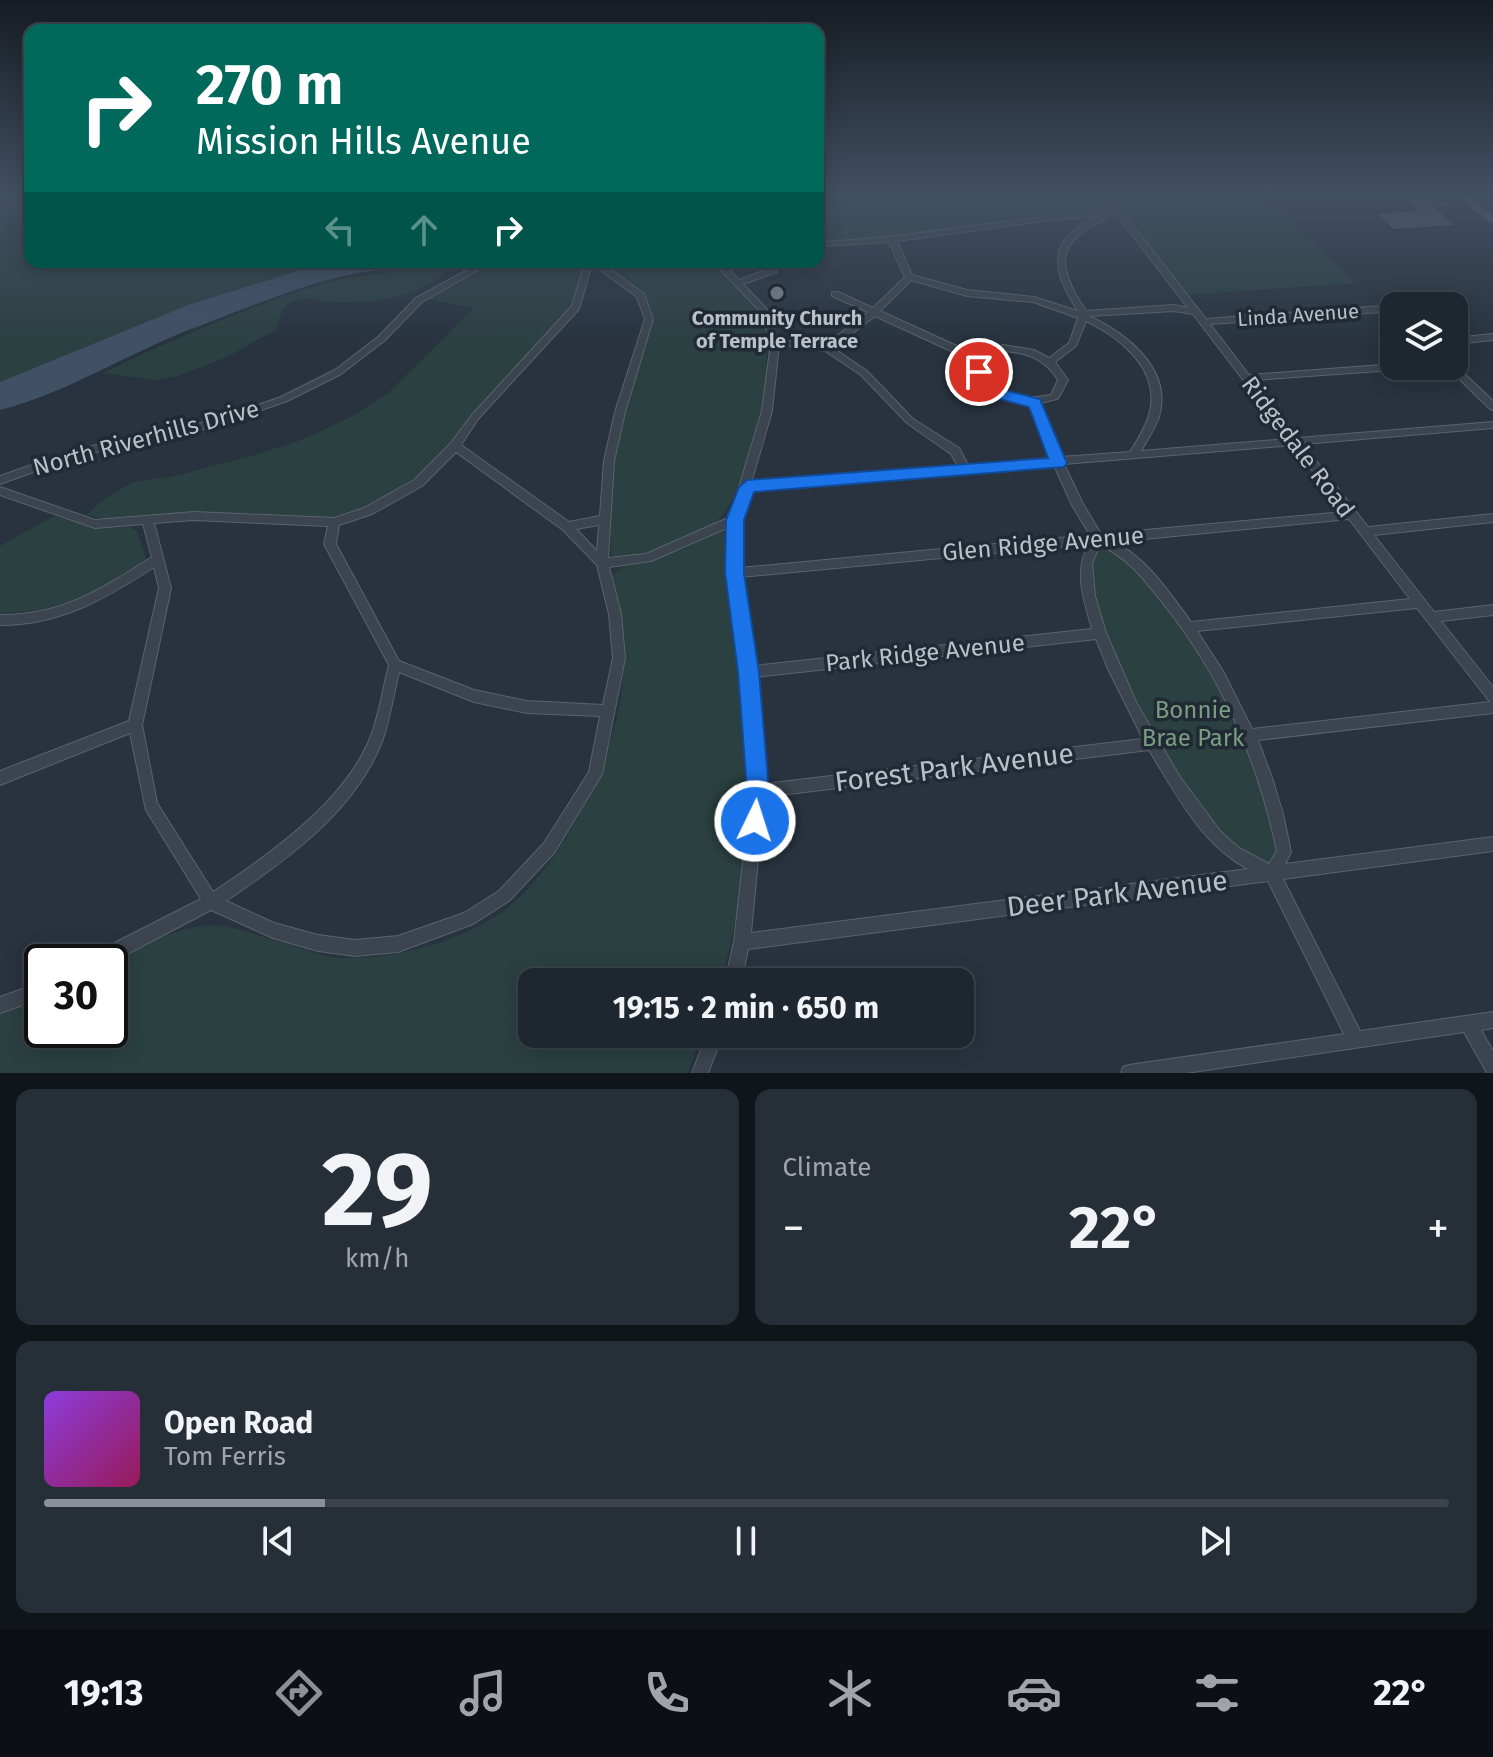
<!DOCTYPE html>
<meta charset="utf-8">
<style>
body{margin:0;font-family:"Fira Sans",sans-serif;background:#262e37;color:#f1f3f6;height:100vh;display:flex;flex-direction:column;font-size:30px;white-space:nowrap}
*{box-sizing:border-box;margin:0}
p{font-size:26px;color:#a1a5aa}
.icon{flex:none;width:44px;height:44px;fill:none;stroke:currentColor;stroke-width:2;stroke-linecap:round;stroke-linejoin:round}
.map{position:relative;height:1073px;overflow:hidden}
.panel{display:flex;flex-direction:column;gap:16px;padding:16px;background:#10151a;flex:1}
.panel>*{flex:none}
.guide{position:absolute;left:24px;top:24px;width:800px;height:244px;border-radius:16px;box-shadow:0 4px 20px #0003,0 0 0 2px #3c434b;background:#00695c;color:#fff;overflow:hidden}
.controls{position:absolute;left:1380px;top:292px;display:grid;gap:16px}
.controls a{display:grid;place-items:center;width:88px;height:88px;border-radius:16px;background:#1e262f;box-shadow:0 4px 20px #0003,0 0 0 2px #3c434b;font-size:40px}
.speed{position:absolute;left:24px;top:944px;display:flex;gap:16px;font-size:40px;font-weight:700;text-align:center}
.speed>*{display:grid;place-content:center;width:104px;height:104px;border-radius:50%;background:#1e262f;box-shadow:0 4px 20px #0003,0 0 0 2px #3c434b;line-height:1}
.speed .limit{border:4px solid #111;border-radius:12px;background:#fff;color:#111}
.pin{position:absolute;display:grid;place-items:center;width:68px;height:68px;color:#fff;margin:-34px;border:4px solid #fff;border-radius:50%;box-shadow:0 2px 8px #0007}
.me{position:absolute;width:88px;margin:-44px;rotate:4deg;stroke-linejoin:round;filter:drop-shadow(0 0 6px #0008)}
.turn{display:flex;align-items:center;gap:28px;height:168px;padding:0 40px;font-size:36px}
.turn .icon{width:104px;height:104px;stroke-width:2.5}
.turn b{display:block;font-size:56px;line-height:68px}
.lanes{display:flex;align-items:center;height:76px;padding:0 40px;background:#0003;justify-content:center;gap:40px;direction:ltr}
.lanes .off{opacity:.35}
.big{font-size:60px;font-weight:700;line-height:1.1}
.panel .widget{flex:1;display:flex;flex-direction:column;justify-content:center;gap:12px;min-width:0;padding:0 28px;border-radius:16px;background:#262e37}
.panel .dial{align-items:center;gap:0}
.dial b{font-size:104px;line-height:1}
.song{display:flex;align-items:center;gap:24px}
.cover{width:96px;height:96px;border-radius:12px;background:linear-gradient(135deg,hsl(270 70% 55%),hsl(330 70% 35%))}
.played{height:8px;border-radius:4px;background:linear-gradient(90deg,#8c9099 20%,#3c434b 20%)}
.keys{display:flex;justify-content:space-around;direction:ltr}
.heat{display:flex;justify-content:space-between;align-items:center;font-size:44px;direction:ltr}
.panel .tiles{flex:1;display:grid;gap:16px;grid-template-columns:1fr 1fr}
.widget:last-child{grid-column:span 2}
.trip{position:absolute;left:518px;top:968px;width:456px;height:80px;border-radius:16px;background:#1e262f;box-shadow:0 4px 20px #0003,0 0 0 2px #3c434b;font-weight:700;line-height:80px;text-align:center}
.dock{display:flex;height:128px;justify-content:space-around;align-items:center;background:#0c0f13;color:#a1a5aa}
.dock .icon{width:56px;height:56px}
.dock .selected{color:#8c9099}
.dock b{font-size:36px;color:#f1f3f6}
.map>svg:first-child{display:block}
</style>
<div class="map">
<svg width="1493" height="1073" viewBox="0 0 1493 1073">
<rect width="100%" height="100%" fill="#28333f"/>
<g fill="#2b4041">
<polygon points="818,195 1100,195 1109,208 1101,211 1026,216 894,239 818,242"/>
<polygon points="1110,195 1254,195 1267,209 1277,208 1356,283 1186,295"/>
<polygon points="30,198 30,262 326,262 188,305 0,382 0,200"/>
<path d="M435,262H455C430,297 373,304 333,302C319,302 304,294 290,303C281,308 278,320 276,330L227,357L178,376L156,380L103,373C176,338 249,306 326,283C363,272 399,275 435,262Z"/>
<polygon points="495,262 583,262 573,306 430,466 383,501 330,518 248,513 110,520 86,515 106,498 133,482 175,476 255,455 301,440 349,418 387,394 474,308 427,299"/>
<path d="M602,262H712C728,276 747,291 758,311C781,355 753,493 713,524C694,539 669,547 646,553C634,556 621,563 611,554V474L624,411L652,326L643,295Z"/>
<path d="M54,516L95,528L130,527L137,531L146,559L144,565C93,594 59,612 0,613V546Z"/>
<path d="M720,531L730,536C729,601 741,654 748,717C757,804 744,898 721,982H532V1034H702L688,1073H0V1013L42,997V1030H110V965C143,948 183,920 223,926C244,929 266,939 287,944C305,949 327,959 345,958C395,958 447,945 490,920C554,883 611,767 621,696C627,656 618,615 612,576L624,566L683,549Z"/>
<path d="M1103,544C1189,598 1270,757 1278,858L1271,865C1251,861 1235,848 1220,834C1178,797 1089,624 1090,569C1090,562 1096,553 1098,546Z"/>
</g>
<path fill="#405166" d="M326,262H429C405,271 382,268 358,273C305,283 252,306 202,325C132,350 73,391 0,410V382L188,305Z"/>
<polygon fill="#525c69" stroke="#232c36" stroke-width="2" points="1438,196 1450,206 1436,207 1457,226 1393,230 1375,213 1416,210 1403,199"/>
<g fill="none" stroke-linecap="round" stroke-linejoin="round">
<defs>
<g id="minor">
<path d="M1102,195H1109L1206,319L1382,306L1394,308V314L1382,312L1210,324L1249,375L1394,364V366H1413L1408,369L1254,380L1298,438L1493,422V428L1303,444L1368,527L1493,514V522L1374,535L1434,612L1493,605V615L1441,621L1493,687V713L1258,740L1272,778L1283,814L1291,852L1285,864L1493,837V851L1283,879L1360,1031L1493,1012V1028L1481,1030L1493,1051V1073H1487L1464,1032L1186,1073H1121L1123,1067L1129,1065L1344,1034L1268,881L748,949L741,982H725L734,942L751,791L743,672L728,573L729,527L651,561L609,567L621,614L625,658L602,774L554,853L509,901L473,924L398,952L355,956L318,951L273,938L211,910L110,963L87,962L89,956L201,899L146,810L130,733L0,785V771L129,721L159,588L154,567C105,599 60,625 0,625V615C62,615 101,590 152,557L143,524L95,528L0,495V487L95,520L194,512L334,518L364,508L414,480L451,443L472,415L572,306L585,262H600L644,294L653,319L625,412L614,461L608,558L646,554L730,517L762,411L771,342L758,309L713,262H722L739,280L771,268H777V272L743,284L766,308L779,340L825,345L868,312L832,296V292H838L873,308L905,277L889,242L818,246V242C917,238 1014,216 1113,211ZM1117,215L1188,308L1174,305L1086,311C1058,270 1053,241 1105,220L1106,218L1103,216ZM1100,216C1048,236 1049,268 1078,311L1034,297L967,290L912,275L897,241L1043,221ZM592,264L637,297L645,319L615,412L604,461L600,516L569,522L461,445L478,419L579,309ZM911,280L967,296L1033,302L1078,318L1069,343L1049,358L1034,350L1003,345L979,356L880,311ZM1174,311L1193,314L1288,439L1141,451C1147,440 1155,429 1159,417C1173,369 1127,334 1089,316ZM875,316L975,362C979,394 1000,403 1031,404L1051,458L968,465L959,448L913,419L867,371L833,348ZM1086,321C1122,338 1164,373 1148,418C1144,430 1137,441 1130,452L1061,457L1040,403L1057,399L1059,397L1068,380L1055,362L1076,346ZM779,345L825,351L861,375L907,423L951,454L958,466L751,483L772,411ZM1004,351C1028,353 1045,359 1058,380L1051,395C1019,401 989,398 984,361ZM1293,445L1344,512L1101,534L1083,504L1064,464ZM456,452L563,530L597,565L609,614L613,658L603,705L527,701L474,690L399,661L336,544L339,525L372,514L422,486ZM1054,465L1072,505L1090,535L740,568V520L749,491ZM1349,519L1410,599L1191,622C1171,595 1145,555 1113,542ZM194,520L328,526L324,544L389,665C382,691 379,719 368,743C341,804 268,856 213,892L157,803L142,725L171,588L154,523ZM599,525L597,551L576,529ZM1089,544C1073,572 1084,600 1092,629L754,666L740,577ZM1100,545C1129,559 1143,578 1162,602C1222,677 1257,758 1277,851L1269,864L1239,848L1220,831L1180,777L1137,704L1106,633L1095,596L1092,563ZM1417,608L1490,702L1252,729L1223,671L1197,631ZM1096,639L1108,669L1143,739L764,784L756,677ZM399,672L474,702L527,713L600,716L589,772L544,843L499,891L464,913L398,936L355,940L318,935L274,923L226,901C285,861 353,813 381,744C390,721 393,696 399,672ZM1149,750C1176,794 1201,844 1248,869L751,933L764,797Z"/>
<polygon points="482,262 492,262 422,302 384,341 341,374 287,401 217,426 78,456 0,484 0,476 77,449 215,420 281,397 335,370 378,337 416,298"/>
<polygon points="1493,334 1493,340 1454,344 1454,338"/>
<polygon points="1454,364 1493,401 1493,410 1490,409 1446,366 1454,366"/>
<polygon points="42,982 42,998 0,1013 0,997"/>
<polygon points="707,1034 723,1034 708,1073 692,1073"/>
</g>
<polygon id="major" points="1456,195 1466,195 1493,216 1493,224"/>
</defs>
<use href="#minor" stroke="#5a636c" stroke-width="2"/>
<use href="#major" stroke="#464e58" stroke-width="2"/>
<use href="#minor" fill="#3c454f" fill-rule="evenodd"/>
<use href="#major" fill="#5a646f" fill-rule="evenodd"/>
</g>
<linearGradient id="sky" x2="0" y2="1"><stop stop-color="#161c23"/><stop offset="0.56" stop-color="#425063"/><stop offset="1" stop-color="#425063" stop-opacity="0"/></linearGradient>
<rect width="1493" height="346" fill="url(#sky)"/>
<polygon fill="#1a73e8" stroke="#114b97" stroke-width="2" points="979,367 985,369 1000,389 1040,399 1067,463 1064,467 754,492 744,520 744,573 759,672 769,791 763,829 755,833 746,829 743,821 747,791 738,672 725,573 726,520 739,487 747,480 1048,458 1029,407 989,396 972,372"/>
<circle fill="#6b7280" stroke="#212a34" stroke-width="3" cx="777" cy="293" r="8"/>
<g text-anchor="middle" stroke-width="7" stroke-linejoin="round" paint-order="stroke">
<g font-size="20" fill="#b9c0c9" stroke="#212a34">
<text transform="translate(1298 315) rotate(-4)" y="7">Linda Avenue</text>
</g>
<g font-size="20" font-weight="bold" fill="#b9c0c9" stroke="#212a34">
<text x="777" y="325">Community Church<tspan x="777" dy="23">of Temple Terrace</tspan></text>
</g>
<g font-size="24" fill="#b9c0c9" stroke="#212a34">
<text transform="translate(146 438) rotate(-15)" y="8">North Riverhills Drive</text>
<text transform="translate(1298 447) rotate(53)" y="8">Ridgedale Road</text>
<text transform="translate(1043 544) rotate(-5)" y="8">Glen Ridge Avenue</text>
<text transform="translate(925 653) rotate(-6)" y="8">Park Ridge Avenue</text>
</g>
<g font-size="24" fill="#799d80" stroke="#212a34">
<text x="1193" y="718">Bonnie<tspan x="1193" dy="28">Brae Park</tspan></text>
</g>
<g font-size="28" fill="#b9c0c9" stroke="#212a34">
<text transform="translate(954 767) rotate(-7)" y="10">Forest Park Avenue</text>
<text transform="translate(1117 893) rotate(-7)" y="10">Deer Park Avenue</text>
</g>
</g>
</svg>
<div class="controls">
<a><svg class="icon" aria-label="layers" viewBox="0 0 24 24"><path d="M12 4l9 5-9 5-9-5zM3 14l9 5 9-5"/></svg></a>
</div>
<div class="speed"><div class="limit">30</div></div>
<div class="pin" style="left:979px;top:372px;background:#d93025"><svg class="icon" aria-label="arrive" viewBox="0 0 24 24"><path d="M6 21V4h12l-3 4 3 4H6"/></svg></div>
<svg class="me" style="left:755px;top:821px" viewBox="-20 -20 40 40"><circle r="17" fill="#1a73e8" stroke="#fff" stroke-width="3"/><path d="M0-11L8 9 0 5-8 9z" fill="#fff"/></svg>
<div class="trip">19:15 · 2 min · 650 m</div>
<div class="guide">
<div class="turn"><svg class="icon" aria-label="right" viewBox="0 0 24 24"><path d="M7 20v-9h11M14 6l5 5-5 5"/></svg><div><b>270 m</b>Mission Hills Avenue</div></div>
<div class="lanes"><svg class="icon off" aria-label="left" viewBox="0 0 24 24"><path d="M17 20v-9H6M10 6l-5 5 5 5"/></svg><svg class="icon off" aria-label="ahead" viewBox="0 0 24 24"><path d="M12 20V5M6 11l6-6 6 6"/></svg><svg class="icon" aria-label="right" viewBox="0 0 24 24"><path d="M7 20v-9h11M14 6l5 5-5 5"/></svg></div>
</div>
</div>
<section class="panel">
<div class="tiles">
<div class="widget dial"><b>29</b><p>km/h</p></div>
<div class="widget"><p>Climate</p>
<div class="heat"><a>−</a><b class="big">22°</b><a>+</a></div>
</div>
<div class="widget">
<div class="song"><i class="cover"></i><div><b>Open Road</b><p>Tom Ferris</p></div></div>
<div class="played"></div>
<div class="keys"><svg class="icon" aria-label="previous" viewBox="0 0 24 24"><path d="M18 5L8 12l10 7zM5 5v14"/></svg><svg class="icon" aria-label="pause" viewBox="0 0 24 24"><path d="M8 5v14M16 5v14"/></svg><svg class="icon" aria-label="next" viewBox="0 0 24 24"><path d="M6 5l10 7-10 7zM19 5v14"/></svg></div>
</div>
</div>
</section>
<nav class="dock">
<b>19:13</b>
<svg class="icon selected" aria-label="directions" viewBox="0 0 24 24"><path d="M12 3l9 9-9 9-9-9zM9 14v-3h6M13 9l2 2-2 2"/></svg>
<svg class="icon" aria-label="music" viewBox="0 0 24 24"><path d="M9 18V5l10-2v13"/><circle cx="6" cy="18" r="3"/><circle cx="16" cy="16" r="3"/></svg>
<svg class="icon" aria-label="phone" viewBox="0 0 24 24"><path d="M5 4h4l2 5-3 2q2 4 5 5l2-3 5 2v4C11 20 4 13 5 4z"/></svg>
<svg class="icon" aria-label="climate" viewBox="0 0 24 24"><path d="M12 3v18M4 7l16 10M4 17L20 7"/></svg>
<svg class="icon" aria-label="car" viewBox="0 0 24 24"><path d="M5 17H2v-5l4-1 3-4h7l3 4 3 1v5h-3M9 17h6M6 11h13"/><circle cx="7" cy="17" r="2"/><circle cx="17" cy="17" r="2"/></svg>
<svg class="icon" aria-label="filters" viewBox="0 0 24 24"><path d="M4 7h16M4 17h16"/><circle cx="9" cy="7" r="2"/><circle cx="15" cy="17" r="2"/></svg>
<b>22°</b>
</nav>
